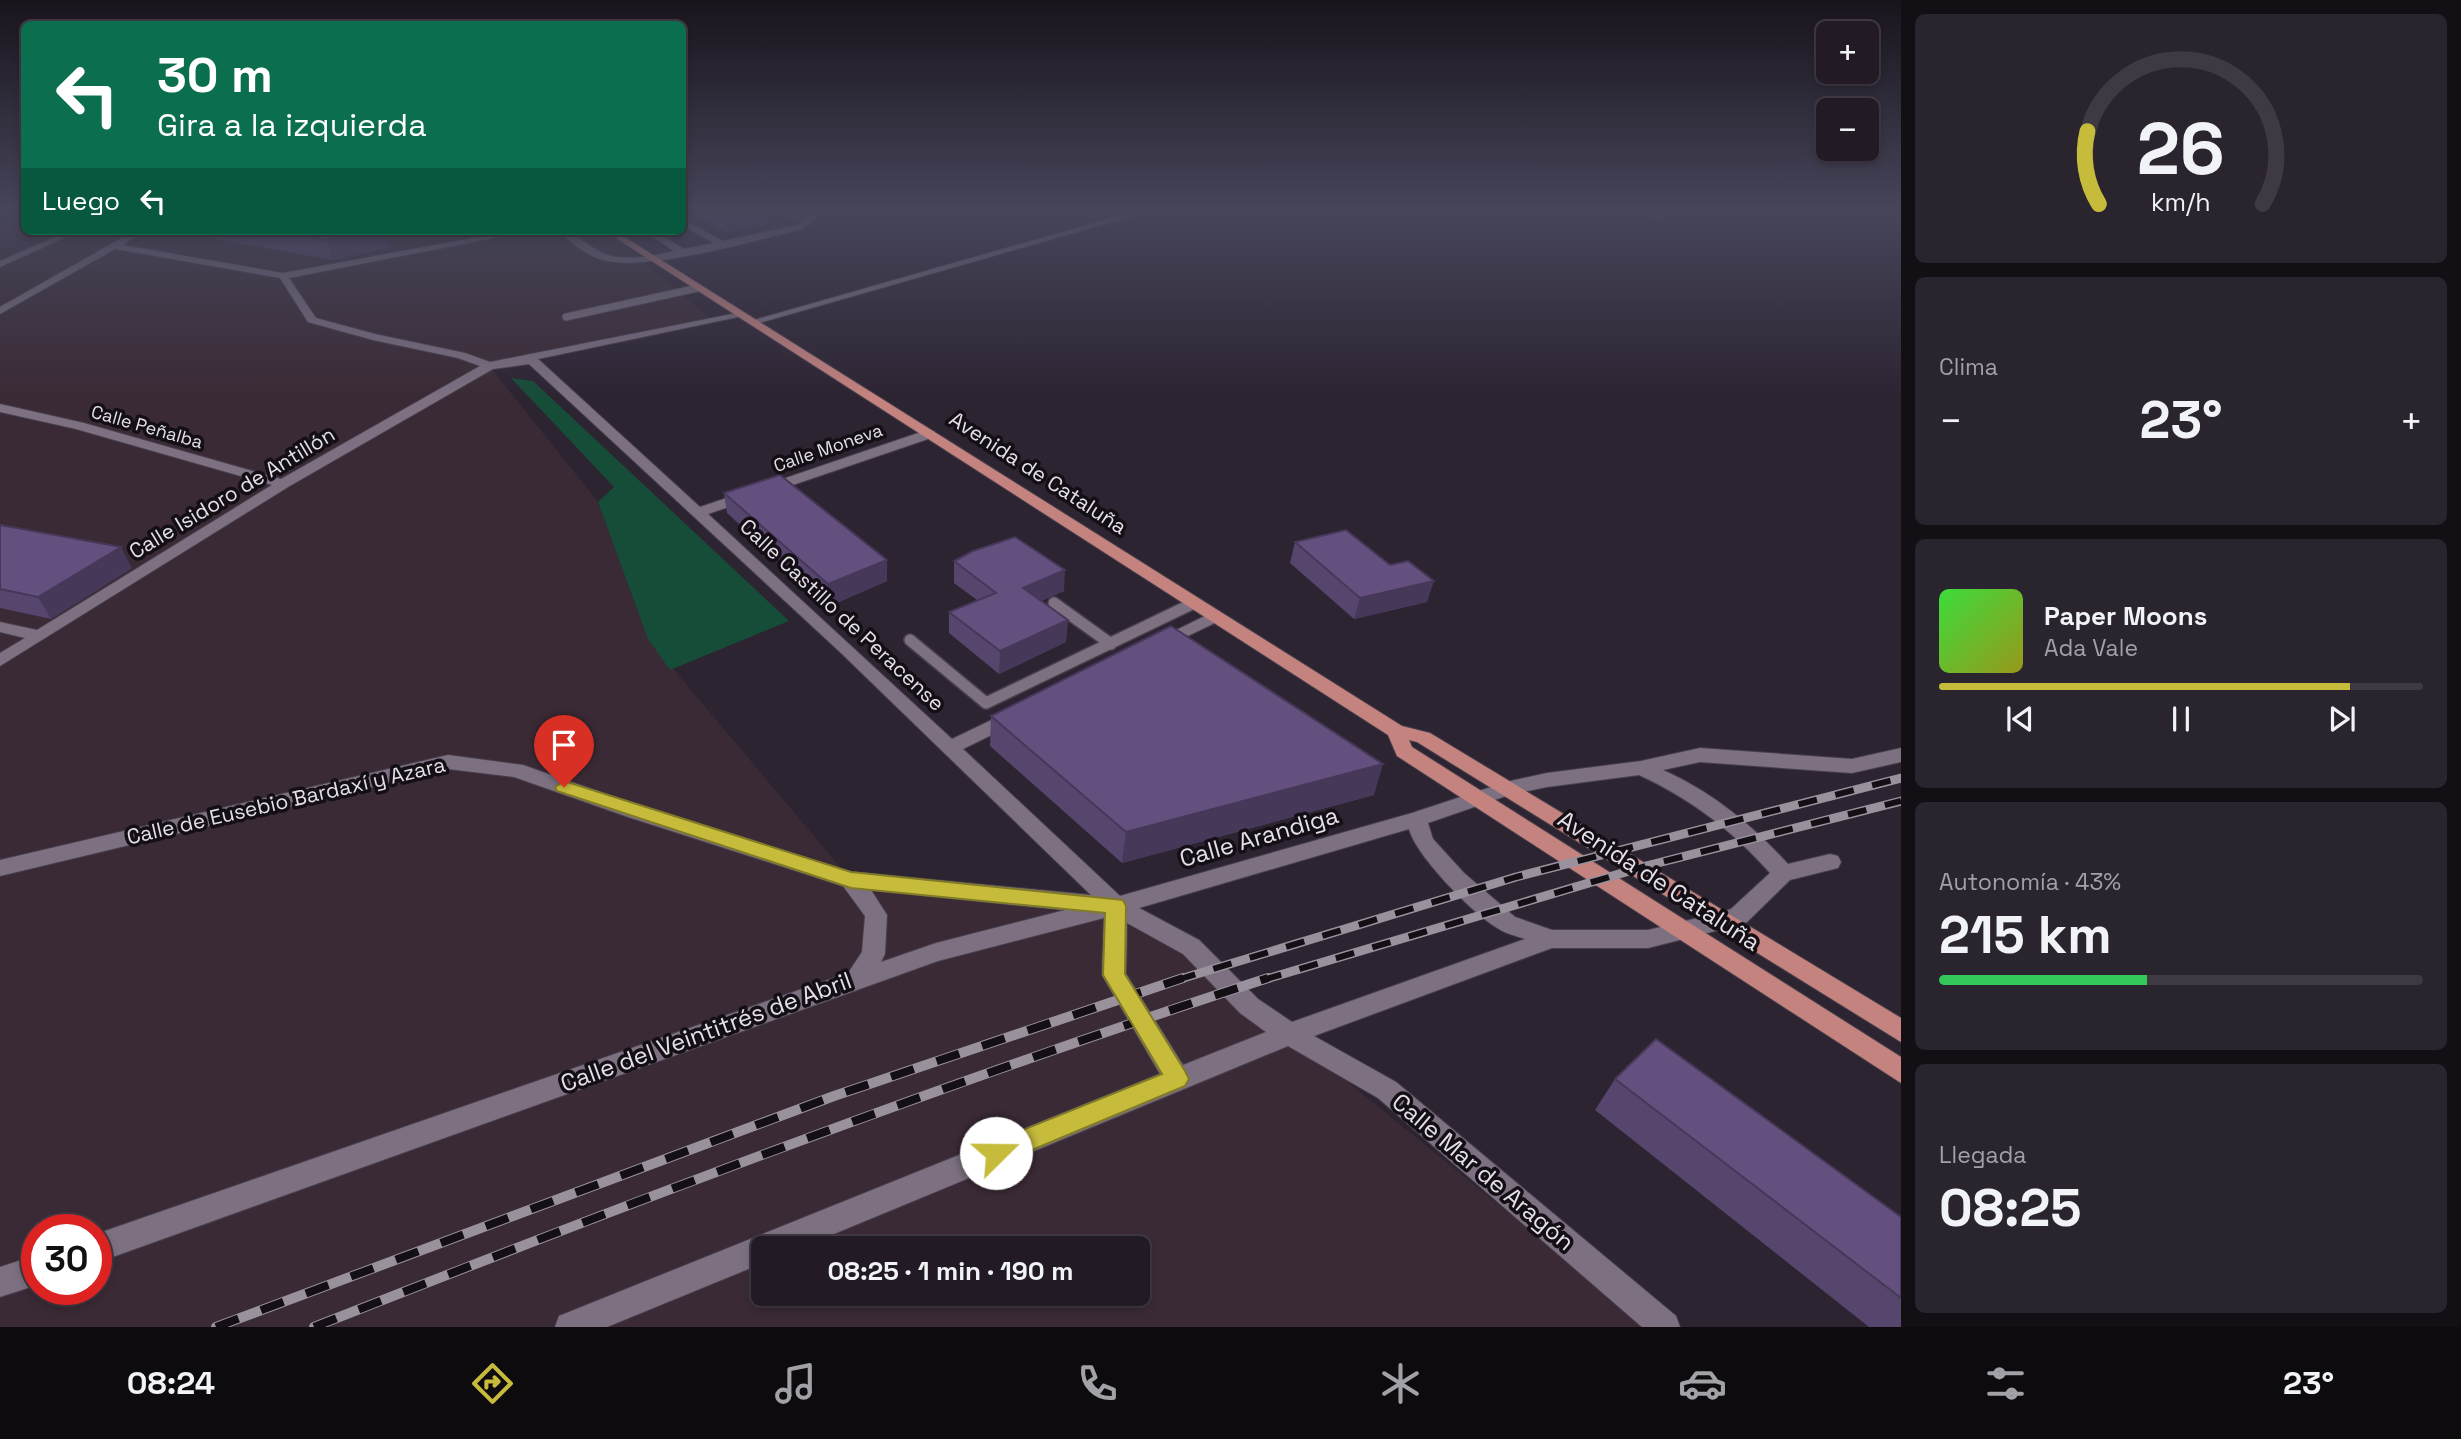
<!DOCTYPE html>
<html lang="es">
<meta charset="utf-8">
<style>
body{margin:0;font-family:"Space Grotesk",sans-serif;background:#2a242e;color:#f1f3f6;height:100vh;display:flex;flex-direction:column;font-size:26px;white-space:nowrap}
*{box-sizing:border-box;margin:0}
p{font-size:23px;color:#a2a1a7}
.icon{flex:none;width:38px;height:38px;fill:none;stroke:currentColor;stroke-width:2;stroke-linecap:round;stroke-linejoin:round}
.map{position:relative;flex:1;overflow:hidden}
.panel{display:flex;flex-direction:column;gap:14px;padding:14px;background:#130f15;width:560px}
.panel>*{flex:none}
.top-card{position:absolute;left:21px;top:21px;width:665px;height:214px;border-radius:10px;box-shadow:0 4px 10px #0003,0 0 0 2px #3f3943;background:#0b6e4f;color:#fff;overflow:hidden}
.fabs{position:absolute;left:1816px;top:21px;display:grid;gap:14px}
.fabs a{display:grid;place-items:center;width:63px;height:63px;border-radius:10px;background:#221b26;box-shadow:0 4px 10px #0003,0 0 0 2px #3f3943;font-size:35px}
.speed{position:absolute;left:21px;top:1214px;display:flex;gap:14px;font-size:35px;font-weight:700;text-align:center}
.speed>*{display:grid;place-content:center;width:91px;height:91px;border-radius:50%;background:#221b26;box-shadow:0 4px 10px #0003,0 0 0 2px #3f3943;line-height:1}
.speed .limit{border:10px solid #d22;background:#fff;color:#111}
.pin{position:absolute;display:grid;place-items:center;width:60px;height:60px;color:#fff;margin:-72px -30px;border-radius:50% 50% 50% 0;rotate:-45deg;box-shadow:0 0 7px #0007}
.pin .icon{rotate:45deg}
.me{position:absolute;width:77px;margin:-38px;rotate:68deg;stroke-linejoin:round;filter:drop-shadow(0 0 5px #0008)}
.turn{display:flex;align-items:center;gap:24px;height:147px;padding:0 21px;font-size:32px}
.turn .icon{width:91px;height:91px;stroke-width:2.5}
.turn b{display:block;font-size:49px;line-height:60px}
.then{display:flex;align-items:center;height:66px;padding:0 21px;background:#0003;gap:14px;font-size:26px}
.big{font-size:52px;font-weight:800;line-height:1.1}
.panel .card{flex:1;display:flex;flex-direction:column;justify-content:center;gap:10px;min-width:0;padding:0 24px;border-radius:10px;background:#2a242e}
.panel .dial{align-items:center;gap:0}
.dial svg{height:182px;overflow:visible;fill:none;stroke:#3f3943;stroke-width:7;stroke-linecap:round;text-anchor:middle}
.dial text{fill:#f1f3f6;stroke:none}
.song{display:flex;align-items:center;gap:21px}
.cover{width:84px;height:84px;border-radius:10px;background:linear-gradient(135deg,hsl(120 70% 55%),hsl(60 70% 35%))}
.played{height:7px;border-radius:4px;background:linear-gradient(90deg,#c7bb3c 85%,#3f3943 85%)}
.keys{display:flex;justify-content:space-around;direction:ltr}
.heat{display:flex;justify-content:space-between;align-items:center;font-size:38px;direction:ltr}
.charge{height:10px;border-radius:5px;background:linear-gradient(90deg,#34c759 43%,#3f3943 0)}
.trip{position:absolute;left:751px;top:1236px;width:399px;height:70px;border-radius:10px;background:#221b26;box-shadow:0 4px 10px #0003,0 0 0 2px #3f3943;font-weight:800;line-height:70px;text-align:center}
.tabs{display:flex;height:112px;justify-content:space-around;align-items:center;background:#0e0b0f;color:#a2a1a7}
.tabs .icon{width:49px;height:49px}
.tabs .selected{color:#c7bb3c}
.tabs b{font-size:32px;color:#f1f3f6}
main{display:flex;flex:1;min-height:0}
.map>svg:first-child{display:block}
</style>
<main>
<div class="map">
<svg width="1901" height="1327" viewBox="0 0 1901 1327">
<rect width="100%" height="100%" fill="#2d2432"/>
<path fill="#3a2a35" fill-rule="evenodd" d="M0,212H24V231H608L710,319L490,367L598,502L648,639L851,880L1116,906L1289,1034L1649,1327H0ZM37,1230H96V1290H37ZM763,1248H1138V1293H763Z"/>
<polygon fill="#164d38" points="511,378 533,381 789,621 670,670 648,639 598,502 614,487"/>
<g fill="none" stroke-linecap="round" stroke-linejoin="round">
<defs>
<polyline id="lane-far1" points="566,317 698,288"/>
<g id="lane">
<polyline points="1054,603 1111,644"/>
<polyline points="910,640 986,703 1194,603"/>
</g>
<g id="street">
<path d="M778,212L821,213L803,229C756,240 646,272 603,260C588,256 568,241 558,231C578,231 589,249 607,255C628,261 654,256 674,251L644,231H654L684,249L714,243L682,225V219L723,241L797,225L806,217L793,219Z"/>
<polygon points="1132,212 1147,212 756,324 747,322"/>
<polygon points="1639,212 1656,212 1665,216 1661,219"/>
<polygon points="68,231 80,231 0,267 0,261"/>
<path d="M134,231H144L123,245L283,273L511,231H530L289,278L316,318L375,334L465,353L490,362L742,312V316L738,317L538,359L700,507L924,431H934V437L708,514L952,739L1004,714H1018L1020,718L1018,722L963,749L1120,896L1412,813L1506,782L1547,773L1641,761L1700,748L1852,759L1901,748V762L1852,773L1700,762L1663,770C1712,792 1751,824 1788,864L1830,854L1838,856L1841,862L1838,868L1790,880L1747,922L1739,925L1648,948H1552L1314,1036L1396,1082L1676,1316L1680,1327H1642L1378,1098L1288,1046L800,1248H763V1263L607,1327H555L559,1316L1160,1074L1102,975L1104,918L938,961L96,1263V1234L848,973L862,952L865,916L843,886L628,817L514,777L448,769L0,876V860L448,755L523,765L642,807L851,872L1091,895L840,652L529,364L493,369L288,487L0,666V653L25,638L0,632V622L37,630L272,485L76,429L0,412V404L84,423L281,479L480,366L458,358L373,340L308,322L280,278L115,249L0,314V307ZM1639,775C1691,799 1732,830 1770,873L1731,909L1722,912L1648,930H1552L1515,917L1464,873L1433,839L1428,823L1509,795L1547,787ZM1409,829C1416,856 1474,915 1499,929C1506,934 1517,936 1525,939L1292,1022L1258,999L1199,940L1139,908ZM871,890L1065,910L936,943L881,962L885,954L887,915ZM1127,923L1183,954L1240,1013L1266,1032L1183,1065L1126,974Z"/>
<polygon points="1215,611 1223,616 1221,620 1167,646 1155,646 1152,642"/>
<polygon points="37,1255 37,1285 0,1297 0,1267"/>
</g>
<polygon id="primary" points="605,231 615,231 1402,726 1430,733 1901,1018 1901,1042 1417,742 1409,740 1412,747 1901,1057 1901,1083 1397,756 1388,735"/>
</defs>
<use href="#lane-far1" stroke="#473f4c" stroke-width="9"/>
<use href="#lane" stroke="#473f4c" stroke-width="14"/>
<use href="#street" stroke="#473f4c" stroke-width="2"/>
<use href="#primary" stroke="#473f4c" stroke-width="2"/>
<use href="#lane-far1" stroke="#7c7081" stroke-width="7"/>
<use href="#lane" stroke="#7c7081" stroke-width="11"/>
<use href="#street" fill="#7c7081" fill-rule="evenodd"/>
<use href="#primary" fill="#c5837f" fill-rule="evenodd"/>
<defs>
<g id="rail-far1">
<polyline points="1177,980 1516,877 1901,778"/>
<polyline points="1263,980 1646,866 1901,801"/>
</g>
<g id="rail">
<polyline points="216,1327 834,1096 1183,978"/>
<path d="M314,1327C629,1203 945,1083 1268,978"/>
</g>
</defs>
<use href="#rail-far1" stroke="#99929d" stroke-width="9"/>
<use href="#rail" stroke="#99929d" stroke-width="10"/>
<use href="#rail-far1" stroke="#130f15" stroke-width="6" stroke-dasharray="19" stroke-linecap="butt"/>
<use href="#rail" stroke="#130f15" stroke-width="8" stroke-dasharray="24" stroke-linecap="butt"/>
</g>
<g fill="#56456d">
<polygon points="692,212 766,212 767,224 727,232"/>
<polygon points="181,231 385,231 390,247 333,260 182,233"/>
<polygon points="724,493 887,581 830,606 727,513"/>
<polygon points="0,525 132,568 51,619 0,608"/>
<polygon points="1295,542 1427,602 1354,619 1290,563"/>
<polygon points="954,561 1064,591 1041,601 1066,642 999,674 949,633 949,612 977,600 954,583"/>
<polygon points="991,716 1374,795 1122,863 990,746"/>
<polygon points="1615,1079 1901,1217 1901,1327 1869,1327 1595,1110"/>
</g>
<g fill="#463859">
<polygon points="725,212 766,212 767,224 727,232"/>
<polygon points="368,231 385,231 390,247 333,260 326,240"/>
<polygon points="121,547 132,568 51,619 38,597"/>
<polygon points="887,560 887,581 830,606 828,584"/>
<polygon points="1065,570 1064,591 1022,609 1023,588"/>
<polygon points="1434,581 1427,602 1354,619 1360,598"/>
<polygon points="1068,620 1066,642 999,674 1000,651"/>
<polygon points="1383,764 1374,795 1122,863 1126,832"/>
</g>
<g fill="#64507f" stroke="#463859" stroke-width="2">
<polygon points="275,231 368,231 326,240"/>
<polygon points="780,475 887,560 828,584 724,493"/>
<polygon points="0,525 121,547 38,597 0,589"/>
<polygon points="1346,530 1390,565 1408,561 1434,581 1360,598 1295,542"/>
<polygon points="1015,537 1065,570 1023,588 1068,620 1000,651 949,612 996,593 954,561 973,551"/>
<polygon points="1171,626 1383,764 1126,832 991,716"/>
<polygon points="1656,1039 1901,1217 1901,1298 1615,1079"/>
</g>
<linearGradient id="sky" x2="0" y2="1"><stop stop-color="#19141c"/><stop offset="0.53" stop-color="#46455a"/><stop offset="1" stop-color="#46455a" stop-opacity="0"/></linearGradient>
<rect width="1901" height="398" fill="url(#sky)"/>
<polygon fill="#c7bb3c" stroke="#817a27" stroke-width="2" points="564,781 851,872 1123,900 1126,906 1125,974 1185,1071 1189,1079 1185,1086 996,1165 988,1161 984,1153 988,1144 1162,1074 1103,975 1105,913 851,888 557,791 555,787"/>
<g text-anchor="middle" stroke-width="7" stroke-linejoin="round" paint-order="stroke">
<g font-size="18" fill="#e5dfe9" stroke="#130f15">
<text transform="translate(147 427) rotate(16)" y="6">Calle Peñalba</text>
<text transform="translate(828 448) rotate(-19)" y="6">Calle Moneva</text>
</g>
<g font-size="21" fill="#e5dfe9" stroke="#130f15">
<text transform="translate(1038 473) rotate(33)" y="7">Avenida de Cataluña</text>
<text transform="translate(232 493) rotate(-31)" y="7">Calle Isidoro de Antillón</text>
<text transform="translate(842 615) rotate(43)" y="7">Calle Castillo de Peracense</text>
<text transform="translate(286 801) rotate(-13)" y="7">Calle de Eusebio Bardaxí y Azara</text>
</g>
<g font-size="24" fill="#e5dfe9" stroke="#130f15">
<text transform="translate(1259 837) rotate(-16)" y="8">Calle Arandiga</text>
<text transform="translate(1659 881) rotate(33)" y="8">Avenida de Cataluña</text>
<text transform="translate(706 1032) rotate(-20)" y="8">Calle del Veintitrés de Abril</text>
<text transform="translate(1483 1172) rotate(40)" y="8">Calle Mar de Aragón</text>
</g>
</g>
</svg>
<div class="fabs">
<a>+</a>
<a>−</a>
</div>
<div class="speed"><div class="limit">30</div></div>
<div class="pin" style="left:564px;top:787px;background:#d93025"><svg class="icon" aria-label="arrive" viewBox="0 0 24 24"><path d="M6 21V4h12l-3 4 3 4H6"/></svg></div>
<svg class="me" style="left:996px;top:1153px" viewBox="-20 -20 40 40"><circle r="19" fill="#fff"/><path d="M0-13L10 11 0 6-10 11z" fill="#c7bb3c"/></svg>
<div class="trip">08:25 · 1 min · 190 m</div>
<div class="top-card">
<div class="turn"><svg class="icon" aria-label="left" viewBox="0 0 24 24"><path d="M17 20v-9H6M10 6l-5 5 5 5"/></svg><div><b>30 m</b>Gira a la izquierda</div></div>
<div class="then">Luego<svg class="icon" aria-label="left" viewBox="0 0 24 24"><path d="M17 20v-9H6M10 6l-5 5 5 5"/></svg></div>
</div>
</div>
<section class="panel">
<div class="card dial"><svg viewBox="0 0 100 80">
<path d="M14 69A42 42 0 1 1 86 69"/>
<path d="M14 69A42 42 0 0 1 9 37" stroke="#c7bb3c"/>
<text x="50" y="56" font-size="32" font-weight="700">26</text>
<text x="50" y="72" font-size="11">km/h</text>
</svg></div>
<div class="card"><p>Clima</p>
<div class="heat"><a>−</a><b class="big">23°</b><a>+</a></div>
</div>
<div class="card">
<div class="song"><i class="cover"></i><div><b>Paper Moons</b><p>Ada Vale</p></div></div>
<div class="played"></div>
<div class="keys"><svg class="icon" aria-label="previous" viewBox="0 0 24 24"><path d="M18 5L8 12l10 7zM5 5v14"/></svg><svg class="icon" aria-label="pause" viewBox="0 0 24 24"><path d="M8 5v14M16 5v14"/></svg><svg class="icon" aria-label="next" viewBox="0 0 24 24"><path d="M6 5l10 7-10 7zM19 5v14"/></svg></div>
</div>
<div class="card"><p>Autonomía · 43%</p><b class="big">215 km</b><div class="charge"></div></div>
<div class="card"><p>Llegada</p><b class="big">08:25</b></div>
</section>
</main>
<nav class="tabs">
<b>08:24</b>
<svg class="icon selected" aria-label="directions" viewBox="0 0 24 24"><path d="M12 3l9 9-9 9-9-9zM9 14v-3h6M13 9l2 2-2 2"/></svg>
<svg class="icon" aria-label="music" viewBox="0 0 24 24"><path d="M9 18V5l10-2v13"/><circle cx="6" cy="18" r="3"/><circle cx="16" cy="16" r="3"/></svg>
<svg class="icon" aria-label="phone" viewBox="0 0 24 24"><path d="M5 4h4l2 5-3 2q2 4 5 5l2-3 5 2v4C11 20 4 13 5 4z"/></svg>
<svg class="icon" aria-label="climate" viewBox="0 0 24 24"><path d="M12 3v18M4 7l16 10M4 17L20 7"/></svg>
<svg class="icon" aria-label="car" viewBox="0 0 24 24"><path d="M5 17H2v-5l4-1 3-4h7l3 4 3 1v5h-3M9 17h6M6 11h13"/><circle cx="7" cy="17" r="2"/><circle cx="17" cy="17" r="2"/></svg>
<svg class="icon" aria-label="filters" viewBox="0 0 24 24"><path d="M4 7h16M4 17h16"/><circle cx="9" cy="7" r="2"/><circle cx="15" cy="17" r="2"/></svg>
<b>23°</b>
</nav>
